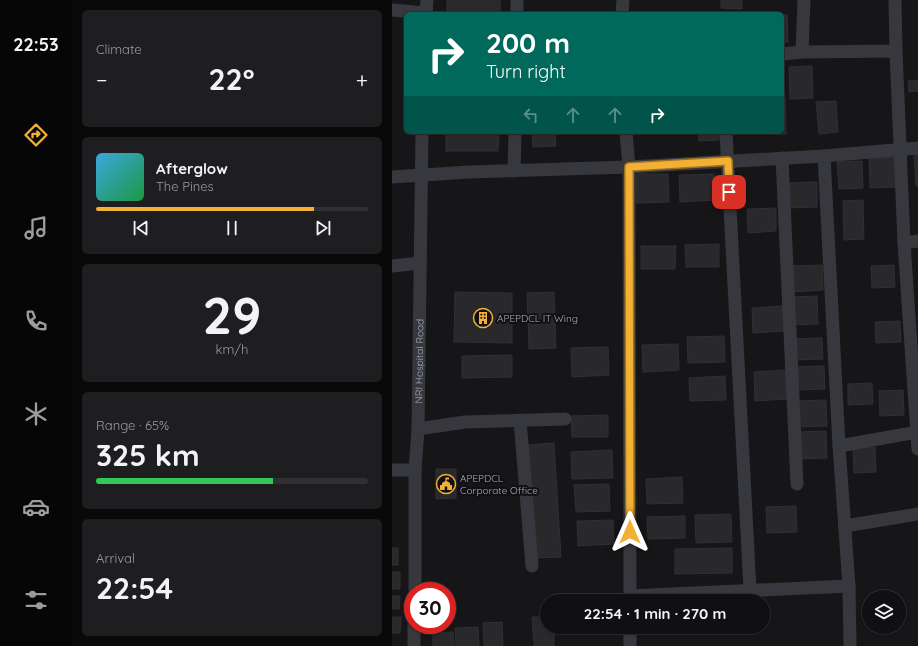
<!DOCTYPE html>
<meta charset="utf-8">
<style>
body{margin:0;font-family:Quicksand,sans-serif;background:#1e1e20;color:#f1f3f6;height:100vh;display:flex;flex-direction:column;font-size:15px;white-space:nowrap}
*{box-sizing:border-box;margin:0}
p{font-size:13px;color:#9c9d9f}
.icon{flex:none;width:22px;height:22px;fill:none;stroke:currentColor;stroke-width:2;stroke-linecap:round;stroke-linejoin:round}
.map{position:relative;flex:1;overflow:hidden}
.sheet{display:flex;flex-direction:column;gap:10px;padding:10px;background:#09090a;width:320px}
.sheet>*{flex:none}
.hud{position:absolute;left:12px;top:12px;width:380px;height:122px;border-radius:6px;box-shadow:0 1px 3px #0004,0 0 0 1px #303032;background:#00695c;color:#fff;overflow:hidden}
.controls{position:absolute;left:470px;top:590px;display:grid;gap:8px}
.controls a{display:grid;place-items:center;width:44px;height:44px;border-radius:50%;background:#101012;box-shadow:0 1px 3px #0004,0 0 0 1px #303032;font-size:20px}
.speed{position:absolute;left:12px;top:582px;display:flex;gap:8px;font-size:20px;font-weight:700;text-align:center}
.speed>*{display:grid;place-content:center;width:52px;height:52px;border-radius:50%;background:#101012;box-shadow:0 1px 3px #0004,0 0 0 1px #303032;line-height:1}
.speed .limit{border:6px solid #d22;background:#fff;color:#111}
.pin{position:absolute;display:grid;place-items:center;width:34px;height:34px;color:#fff;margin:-17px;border-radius:8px;box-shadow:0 2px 6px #0006}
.me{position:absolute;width:44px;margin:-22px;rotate:0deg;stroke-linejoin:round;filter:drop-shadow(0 0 3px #0008)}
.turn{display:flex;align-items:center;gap:14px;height:84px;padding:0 16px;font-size:18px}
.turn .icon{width:52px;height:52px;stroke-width:2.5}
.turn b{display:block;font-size:28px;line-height:34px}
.lanes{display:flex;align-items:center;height:38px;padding:0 16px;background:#0003;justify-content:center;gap:20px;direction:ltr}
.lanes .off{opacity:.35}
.big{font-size:30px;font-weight:700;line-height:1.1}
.sheet .card{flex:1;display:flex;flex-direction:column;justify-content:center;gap:6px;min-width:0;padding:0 14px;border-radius:6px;background:#1e1e20}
.sheet .dial{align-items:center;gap:0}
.dial b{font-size:52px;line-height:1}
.song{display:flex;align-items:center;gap:12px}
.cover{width:48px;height:48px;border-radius:6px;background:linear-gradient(135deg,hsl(200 70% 55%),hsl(140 70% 35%))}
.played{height:4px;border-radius:2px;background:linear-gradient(90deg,#f2b134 80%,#303032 80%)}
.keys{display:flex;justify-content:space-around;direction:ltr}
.heat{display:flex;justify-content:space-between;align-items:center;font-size:22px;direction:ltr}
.charge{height:6px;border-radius:3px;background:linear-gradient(90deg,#34c759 65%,#303032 0)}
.trip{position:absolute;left:148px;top:594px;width:230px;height:40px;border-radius:20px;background:#101012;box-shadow:0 1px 3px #0004,0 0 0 1px #303032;font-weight:700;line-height:40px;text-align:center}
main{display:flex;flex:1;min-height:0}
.tabs{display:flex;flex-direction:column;width:72px;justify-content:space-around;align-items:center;background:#060607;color:#9c9d9f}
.tabs .icon{width:28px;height:28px}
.tabs .selected{color:#f2b134}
.tabs b{font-size:18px;color:#f1f3f6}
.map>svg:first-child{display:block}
</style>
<main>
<nav class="tabs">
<b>22:53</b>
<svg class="icon selected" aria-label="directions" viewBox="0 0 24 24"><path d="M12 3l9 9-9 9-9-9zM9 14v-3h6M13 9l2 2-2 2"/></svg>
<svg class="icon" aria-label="music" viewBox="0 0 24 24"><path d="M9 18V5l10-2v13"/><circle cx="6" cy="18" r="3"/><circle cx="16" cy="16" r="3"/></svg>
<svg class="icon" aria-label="phone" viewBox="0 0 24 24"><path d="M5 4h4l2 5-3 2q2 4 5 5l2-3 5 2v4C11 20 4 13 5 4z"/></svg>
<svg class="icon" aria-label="climate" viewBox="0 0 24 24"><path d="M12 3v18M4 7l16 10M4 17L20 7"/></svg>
<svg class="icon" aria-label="car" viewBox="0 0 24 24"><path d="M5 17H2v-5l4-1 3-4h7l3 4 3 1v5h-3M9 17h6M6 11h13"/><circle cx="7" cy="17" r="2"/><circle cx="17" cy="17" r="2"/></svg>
<svg class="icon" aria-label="filters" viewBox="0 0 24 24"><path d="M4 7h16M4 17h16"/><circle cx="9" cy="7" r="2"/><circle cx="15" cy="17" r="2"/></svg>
</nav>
<section class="sheet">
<div class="card"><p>Climate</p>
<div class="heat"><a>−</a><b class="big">22°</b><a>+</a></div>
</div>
<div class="card">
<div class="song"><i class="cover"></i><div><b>Afterglow</b><p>The Pines</p></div></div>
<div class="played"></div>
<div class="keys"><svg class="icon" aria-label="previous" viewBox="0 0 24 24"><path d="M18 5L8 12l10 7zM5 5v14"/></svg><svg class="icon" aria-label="pause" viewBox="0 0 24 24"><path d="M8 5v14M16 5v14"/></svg><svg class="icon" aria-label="next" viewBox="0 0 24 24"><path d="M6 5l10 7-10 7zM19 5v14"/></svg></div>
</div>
<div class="card dial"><b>29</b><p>km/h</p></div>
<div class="card"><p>Range · 65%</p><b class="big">325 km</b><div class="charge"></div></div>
<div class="card"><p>Arrival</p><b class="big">22:54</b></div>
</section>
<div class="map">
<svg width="526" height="646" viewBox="0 0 526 646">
<rect width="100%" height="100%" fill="#161618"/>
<g fill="#29292c" stroke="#303034">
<rect x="55" y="0" width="53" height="14"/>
<polygon points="329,0 350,0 350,9 329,8"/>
<polygon points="390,15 395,15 396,42 390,42"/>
<polygon points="420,66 421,98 398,99 397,67"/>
<polygon points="526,80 526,91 517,92 516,81"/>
<polygon points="390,93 393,93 394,134 376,134 375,132 390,132"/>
<polygon points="444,101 446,132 427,134 424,102"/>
<polygon points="54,132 107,132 106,151 54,151"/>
<polygon points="140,132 163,132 164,146 141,147"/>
<polygon points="306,132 327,132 327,140 307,141"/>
<polygon points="522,154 526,154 526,186 524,186"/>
<polygon points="503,157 504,187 478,188 477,158"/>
<polygon points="470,161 471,188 447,189 445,162"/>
<polygon points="244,174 276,174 277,202 244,203"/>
<polygon points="322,174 324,200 288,202 287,175"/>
<polygon points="425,182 425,207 393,208 392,183"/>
<polygon points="471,200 472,239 452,240 451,201"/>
<polygon points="384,208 384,231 356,233 355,209"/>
<polygon points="327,244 327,267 294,267 293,245"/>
<polygon points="249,246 284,246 283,269 249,269"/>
<polygon points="430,265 431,290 399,292 398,266"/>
<polygon points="502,265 503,287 480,288 479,266"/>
<polygon points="63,292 120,293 120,343 62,342"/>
<polygon points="162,292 164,348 137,349 135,293"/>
<polygon points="425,296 426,324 399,325 398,297"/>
<polygon points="391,306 393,331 361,333 360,308"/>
<polygon points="508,321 509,342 484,343 483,322"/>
<polygon points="332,336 333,362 296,363 295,337"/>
<polygon points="430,338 431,359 401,360 400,339"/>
<polygon points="286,344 287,370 251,372 250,345"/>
<polygon points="216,347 217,375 180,377 179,348"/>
<polygon points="120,355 120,377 70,378 70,356"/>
<polygon points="432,366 433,389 404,390 403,367"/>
<polygon points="394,370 395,399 363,401 362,372"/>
<polygon points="333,376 334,400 298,401 297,378"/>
<polygon points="480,383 481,404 456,405 456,384"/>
<polygon points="511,390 512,415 488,416 487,391"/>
<polygon points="434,400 435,426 406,427 405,401"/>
<polygon points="216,415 216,437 180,437 179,416"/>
<polygon points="434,431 435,458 406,459 405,432"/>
<polygon points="162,443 169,557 143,558 136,445"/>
<polygon points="483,447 484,472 462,473 461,448"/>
<polygon points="220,450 221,478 180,479 179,452"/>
<polygon points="44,469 64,469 64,498 44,499"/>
<polygon points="290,477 291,503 255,504 254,479"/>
<polygon points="217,484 218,511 184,512 182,485"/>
<polygon points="404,506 405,532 375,533 374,507"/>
<polygon points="339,514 340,542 304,543 303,515"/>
<polygon points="293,516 293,538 256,539 255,517"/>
<polygon points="221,520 222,544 186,546 185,521"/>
<rect x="0" y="548" width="6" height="17"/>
<polygon points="340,548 340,573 283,574 283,549"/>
<rect x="0" y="572" width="8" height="17"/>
<polygon points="0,596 8,596 7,609 0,609"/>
<polygon points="0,617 9,617 8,633 0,633"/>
<polygon points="140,617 155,617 155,627 162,627 162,646 142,646"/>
<polygon points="110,622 111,646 92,646 91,623"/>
<polygon points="86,627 87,646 64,646 63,628"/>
<polygon points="61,632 62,646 41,646 41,633"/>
</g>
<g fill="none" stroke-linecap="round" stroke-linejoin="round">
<g stroke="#37383d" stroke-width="13">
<polyline points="503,0 504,51"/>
<polyline points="0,10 34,13"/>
<polyline points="34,14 35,0"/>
<polyline points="125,14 125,0"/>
<polyline points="230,14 231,0"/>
<polyline points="410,52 412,0"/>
<polyline points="390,54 410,52 504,51 512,243 526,449"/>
<polyline points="234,132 237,167 238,601"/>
<polyline points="334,132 358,590"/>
<polyline points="432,156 447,446 457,586 458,646"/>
<polyline points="390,158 405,484"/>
<polyline points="122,171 123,132"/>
<polyline points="0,177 77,172 237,167 432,156 526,148"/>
<polyline points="512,243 526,241"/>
<polyline points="0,266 28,263"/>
<polyline points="128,420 140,566"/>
<polyline points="26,429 73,422 173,419"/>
<polyline points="447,446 526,432"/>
<polyline points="0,470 23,470"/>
<polyline points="453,526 526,514"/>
<path id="s1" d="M23,591V470L26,429L30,132"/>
<polyline points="238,596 457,586"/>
<polyline points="238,627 238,646"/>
<polyline points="22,646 22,625"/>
</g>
</g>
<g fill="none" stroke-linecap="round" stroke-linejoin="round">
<defs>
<polyline id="route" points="238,532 237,167 336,161 337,192"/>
</defs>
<use href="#route" stroke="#9d7322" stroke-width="10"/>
<use href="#route" stroke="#f2b134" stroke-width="7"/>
</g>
<defs>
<symbol id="building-ring" viewBox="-11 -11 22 22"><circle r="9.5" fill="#111113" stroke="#f2b134" stroke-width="1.5"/><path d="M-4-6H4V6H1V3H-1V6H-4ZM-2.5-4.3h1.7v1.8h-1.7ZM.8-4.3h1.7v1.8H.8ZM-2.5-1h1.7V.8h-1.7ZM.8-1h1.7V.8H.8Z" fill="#f2b134"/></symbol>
<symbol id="civic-ring" viewBox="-11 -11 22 22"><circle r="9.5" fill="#111113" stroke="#f2b134" stroke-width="1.5"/><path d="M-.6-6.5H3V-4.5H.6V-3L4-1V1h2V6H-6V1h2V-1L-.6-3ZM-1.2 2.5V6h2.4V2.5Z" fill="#f2b134"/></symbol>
</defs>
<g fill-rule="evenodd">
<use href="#building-ring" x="80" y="307" width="22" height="22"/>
<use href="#civic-ring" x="43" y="473" width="22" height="22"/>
</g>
<g text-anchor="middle" stroke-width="4" stroke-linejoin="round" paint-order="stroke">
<g font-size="10" fill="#a8adb8" stroke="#111113" text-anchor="start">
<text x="105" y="322">APEPDCL IT Wing</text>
<text x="68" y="482">APEPDCL<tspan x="68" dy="12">Corporate Office</tspan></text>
</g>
<g font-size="10" fill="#a8adb8" stroke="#111113">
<text dy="4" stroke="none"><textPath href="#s1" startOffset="230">NRI Hospital Road</textPath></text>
</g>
</g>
</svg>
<div class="controls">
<a><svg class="icon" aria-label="layers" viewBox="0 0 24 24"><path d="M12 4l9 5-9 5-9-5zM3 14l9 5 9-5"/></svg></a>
</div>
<div class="speed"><div class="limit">30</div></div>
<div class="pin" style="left:337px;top:192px;background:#d93025"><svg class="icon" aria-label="arrive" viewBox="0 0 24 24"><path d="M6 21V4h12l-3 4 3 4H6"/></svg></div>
<svg class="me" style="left:238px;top:532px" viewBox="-20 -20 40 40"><path d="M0-17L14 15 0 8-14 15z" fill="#f2b134" stroke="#fff" stroke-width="4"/></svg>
<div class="trip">22:54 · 1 min · 270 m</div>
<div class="hud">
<div class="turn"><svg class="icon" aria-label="right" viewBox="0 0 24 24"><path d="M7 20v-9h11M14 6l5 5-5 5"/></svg><div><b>200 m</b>Turn right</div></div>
<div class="lanes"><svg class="icon off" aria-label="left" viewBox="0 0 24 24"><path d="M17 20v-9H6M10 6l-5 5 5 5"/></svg><svg class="icon off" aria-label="ahead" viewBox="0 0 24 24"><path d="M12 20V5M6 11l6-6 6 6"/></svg><svg class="icon off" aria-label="ahead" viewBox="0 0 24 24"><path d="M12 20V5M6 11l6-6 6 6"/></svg><svg class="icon" aria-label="right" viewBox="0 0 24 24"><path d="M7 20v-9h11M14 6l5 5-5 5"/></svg></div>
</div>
</div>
</main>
